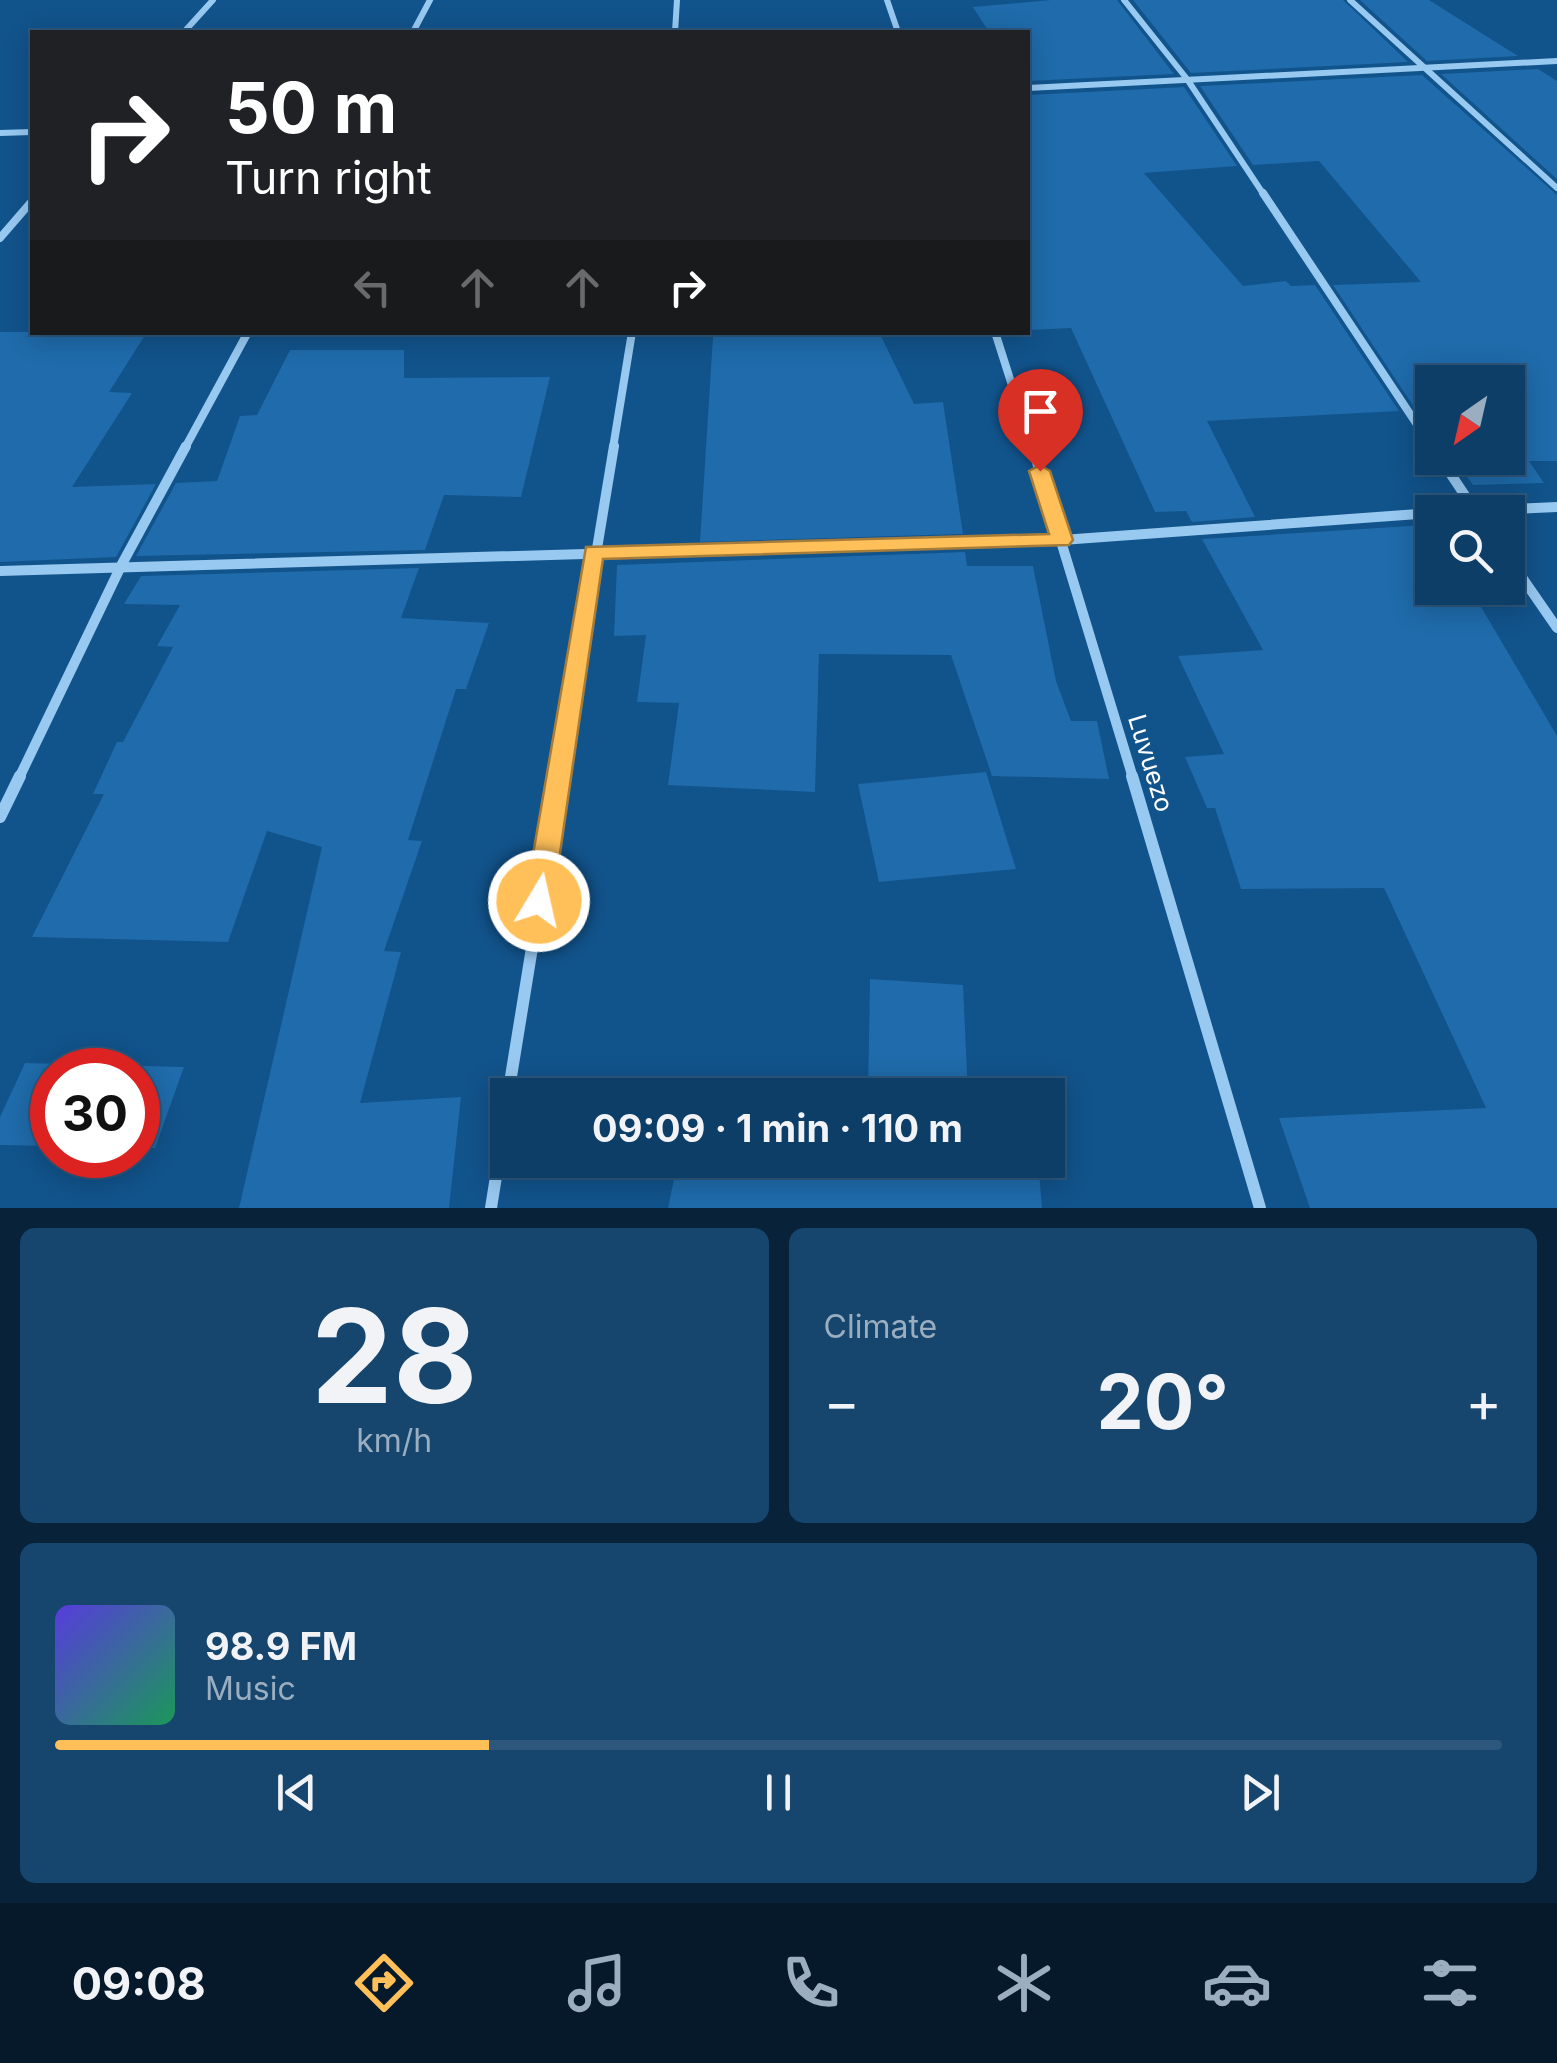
<!DOCTYPE html>
<meta charset="utf-8">
<style>
body{margin:0;font-family:Inter,sans-serif;background:#16456e;color:#f1f3f6;height:100vh;display:flex;flex-direction:column;font-size:38px;white-space:nowrap}
*{box-sizing:border-box;margin:0}
p{font-size:32px;color:#9aaec0}
.icon{flex:none;width:55px;height:55px;fill:none;stroke:currentColor;stroke-width:2;stroke-linecap:round;stroke-linejoin:round}
.map{position:relative;height:1208px;overflow:hidden}
.sheet{display:flex;flex-direction:column;gap:20px;padding:20px;background:#072239;flex:1}
.sheet>*{flex:none}
.guide{position:absolute;left:30px;top:30px;width:1000px;height:305px;border-radius:0px;box-shadow:0 5px 25px #0003,0 0 0 2px #2d577c;background:#202124;color:#fff;overflow:hidden}
.needle{width:65px;rotate:214deg}
.controls{position:absolute;left:1415px;top:365px;display:grid;gap:20px}
.controls a{display:grid;place-items:center;width:110px;height:110px;border-radius:0px;background:#0d3e68;box-shadow:0 5px 25px #0003,0 0 0 2px #2d577c;font-size:50px}
.speed{position:absolute;left:30px;top:1048px;display:flex;gap:20px;font-size:50px;font-weight:700;text-align:center}
.speed>*{display:grid;place-content:center;width:130px;height:130px;border-radius:50%;background:#0d3e68;box-shadow:0 5px 25px #0003,0 0 0 2px #2d577c;line-height:1}
.speed .limit{border:15px solid #d22;background:#fff;color:#111}
.pin{position:absolute;display:grid;place-items:center;width:85px;height:85px;color:#fff;margin:-102px -42px;border-radius:50% 50% 50% 0;rotate:-45deg;box-shadow:0 0 10px #0007}
.pin .icon{rotate:45deg}
.me{position:absolute;width:110px;margin:-55px;rotate:9deg;stroke-linejoin:round;filter:drop-shadow(0 0 8px #0008)}
.turn{display:flex;align-items:center;gap:35px;height:210px;padding:0 30px;font-size:45px}
.turn .icon{width:130px;height:130px;stroke-width:2.5}
.turn b{display:block;font-size:70px;line-height:85px}
.lanes{display:flex;align-items:center;height:95px;padding:0 30px;background:#0003;justify-content:center;gap:50px;direction:ltr}
.lanes .off{opacity:.35}
.big{font-size:75px;font-weight:700;line-height:1.1}
.sheet .tile{flex:1;display:flex;flex-direction:column;justify-content:center;gap:15px;min-width:0;padding:0 35px;border-radius:15px;background:#16456e}
.sheet .dial{align-items:center;gap:0}
.dial b{font-size:130px;line-height:1}
.song{display:flex;align-items:center;gap:30px}
.cover{width:120px;height:120px;border-radius:15px;background:linear-gradient(135deg,hsl(250 70% 55%),hsl(150 70% 35%))}
.played{height:10px;border-radius:5px;background:linear-gradient(90deg,#ffbf59 30%,#2d577c 30%)}
.keys{display:flex;justify-content:space-around;direction:ltr}
.heat{display:flex;justify-content:space-between;align-items:center;font-size:55px;direction:ltr}
.sheet .tiles{flex:1;display:grid;gap:20px;grid-template-columns:1fr 1fr}
.tile:last-child{grid-column:span 2}
.trip{position:absolute;left:490px;top:1078px;width:575px;height:100px;border-radius:0px;background:#0d3e68;box-shadow:0 5px 25px #0003,0 0 0 2px #2d577c;font-weight:700;line-height:100px;text-align:center}
.tabs{display:flex;height:160px;justify-content:space-around;align-items:center;background:#05192a;color:#9aaec0}
.tabs .icon{width:70px;height:70px}
.tabs .current{color:#ffbf59}
.tabs b{font-size:45px;color:#f1f3f6}
.map>svg:first-child{display:block}
</style>
<div class="map">
<svg width="1557" height="1208" viewBox="0 0 1557 1208">
<rect width="100%" height="100%" fill="#11538b"/>
<g fill="#1f6bab">
<polygon points="1051,0 1117,0 1174,74 1028,81 1028,32 989,32 973,7"/>
<polygon points="1133,0 1343,0 1408,62 1191,73"/>
<polygon points="1360,0 1429,0 1518,56 1427,61"/>
<polygon points="1538,69 1557,81 1557,179 1441,74"/>
<polygon points="1422,75 1557,195 1557,461 1529,461 1544,483 1473,485 1454,458 1508,458 1508,382 1432,382 1432,426 1421,410 1416,410 1333,285 1421,282 1319,161 1253,165 1200,86"/>
<polygon points="1184,87 1237,166 1144,173 1243,286 1286,281 1291,286 1315,285 1399,411 1207,421 1255,517 1192,522 1186,511 1155,512 1071,328 1028,330 1028,95"/>
<polygon points="0,332 147,332 109,392 132,393 72,487 156,484 116,557 0,562"/>
<polygon points="879,332 914,404 943,402 963,534 700,542 713,337"/>
<polygon points="290,350 404,350 404,378 550,377 521,497 444,495 425,550 136,556 176,483 217,481 240,416 257,415"/>
<polygon points="1426,525 1432,535 1432,588 1470,588 1557,736 1557,1208 1310,1208 1279,1118 1486,1108 1384,888 1241,889 1215,808 1207,808 1185,757 1224,754 1178,656 1263,650 1202,539"/>
<polygon points="965,552 967,566 1033,566 1056,681 1071,721 1097,721 1109,779 992,776 951,655 819,654 815,792 668,785 679,703 637,702 646,635 614,636 617,565"/>
<polygon points="419,568 401,618 489,623 466,689 456,689 408,840 422,841 384,951 401,952 360,1103 461,1097 449,1208 239,1208 322,847 267,831 228,942 32,937 104,794 93,794 117,742 123,742 173,647 157,646 180,605 124,604 141,576"/>
<polygon points="986,772 1016,869 879,882 858,784"/>
<polygon points="870,979 963,985 968,1095 868,1095"/>
<polygon points="25,1063 184,1067 155,1148 138,1148 138,1070 52,1070 52,1146 0,1145 0,1117"/>
<polygon points="678,1160 1038,1160 1042,1208 668,1208"/>
</g>
<g fill="none" stroke-linecap="round" stroke-linejoin="round">
<g stroke="#98c9f1" stroke-width="6">
<polyline points="887,0 898,32"/>
<polyline points="1124,0 1187,79 1264,195"/>
<polyline points="1350,0 1557,188"/>
<polyline points="184,32 213,0"/>
<polyline points="413,32 430,0"/>
<polyline points="675,32 677,0"/>
<polyline points="1028,88 1557,61"/>
<polyline points="0,133 32,132"/>
</g>
<g stroke="#98c9f1" stroke-width="8">
<polyline points="1263,193 1432,447"/>
<polyline points="0,238 32,201"/>
<polyline points="995,332 1032,448"/>
<polyline points="185,448 248,332"/>
<polyline points="613,448 632,332"/>
</g>
<g stroke="#98c9f1" stroke-width="10">
<polyline points="1032,446 1133,778"/>
<polyline points="1440,458 1476,512"/>
<polyline points="1441,512 1557,507"/>
<polyline points="1508,557 1557,628"/>
<polyline points="0,571 1062,540 1432,513"/>
<polyline points="19,778 122,564 186,446"/>
<polyline points="559,778 614,446"/>
</g>
<g stroke="#98c9f1" stroke-width="12">
<polyline points="1132,776 1260,1208"/>
<polyline points="0,817 20,776"/>
<polyline points="508,1095 560,776"/>
<polyline points="491,1208 508,1101"/>
</g>
</g>
<polygon fill="#ffbf59" stroke="#a67c3a" stroke-width="2.5" points="1040,465 1050,471 1073,540 1069,545 603,559 553,901 549,909 529,909 525,901 586,547 1049,534 1029,471"/>
<g text-anchor="middle" stroke-width="10" stroke-linejoin="round" paint-order="stroke">
<g font-size="25" fill="#fff" stroke="#11538b">
<text transform="translate(1151 763) rotate(73)" y="9">Luvuezo</text>
</g>
</g>
</svg>
<div class="controls">
<a><svg class="needle" viewBox="-14 -14 28 28"><path d="M0-13l5 13h-10z" fill="#e53935"/><path d="M0 13l5-13h-10z" fill="#9aaec0"/></svg></a>
<a><svg class="icon" aria-label="search" viewBox="0 0 24 24"><circle cx="10" cy="10" r="6"/><path d="M15 15l6 6"/></svg></a>
</div>
<div class="speed"><div class="limit">30</div></div>
<div class="pin" style="left:1040px;top:471px;background:#d93025"><svg class="icon" aria-label="arrive" viewBox="0 0 24 24"><path d="M6 21V4h12l-3 4 3 4H6"/></svg></div>
<svg class="me" style="left:539px;top:901px" viewBox="-20 -20 40 40"><circle r="17" fill="#ffbf59" stroke="#fff" stroke-width="3"/><path d="M0-11L8 9 0 5-8 9z" fill="#fff"/></svg>
<div class="trip">09:09 · 1 min · 110 m</div>
<div class="guide">
<div class="turn"><svg class="icon" aria-label="right" viewBox="0 0 24 24"><path d="M7 20v-9h11M14 6l5 5-5 5"/></svg><div><b>50 m</b>Turn right</div></div>
<div class="lanes"><svg class="icon off" aria-label="left" viewBox="0 0 24 24"><path d="M17 20v-9H6M10 6l-5 5 5 5"/></svg><svg class="icon off" aria-label="ahead" viewBox="0 0 24 24"><path d="M12 20V5M6 11l6-6 6 6"/></svg><svg class="icon off" aria-label="ahead" viewBox="0 0 24 24"><path d="M12 20V5M6 11l6-6 6 6"/></svg><svg class="icon" aria-label="right" viewBox="0 0 24 24"><path d="M7 20v-9h11M14 6l5 5-5 5"/></svg></div>
</div>
</div>
<section class="sheet">
<div class="tiles">
<div class="tile dial"><b>28</b><p>km/h</p></div>
<div class="tile"><p>Climate</p>
<div class="heat"><a>−</a><b class="big">20°</b><a>+</a></div>
</div>
<div class="tile">
<div class="song"><i class="cover"></i><div><b>98.9 FM</b><p>Music</p></div></div>
<div class="played"></div>
<div class="keys"><svg class="icon" aria-label="previous" viewBox="0 0 24 24"><path d="M18 5L8 12l10 7zM5 5v14"/></svg><svg class="icon" aria-label="pause" viewBox="0 0 24 24"><path d="M8 5v14M16 5v14"/></svg><svg class="icon" aria-label="next" viewBox="0 0 24 24"><path d="M6 5l10 7-10 7zM19 5v14"/></svg></div>
</div>
</div>
</section>
<nav class="tabs">
<b>09:08</b>
<svg class="icon current" aria-label="directions" viewBox="0 0 24 24"><path d="M12 3l9 9-9 9-9-9zM9 14v-3h6M13 9l2 2-2 2"/></svg>
<svg class="icon" aria-label="music" viewBox="0 0 24 24"><path d="M9 18V5l10-2v13"/><circle cx="6" cy="18" r="3"/><circle cx="16" cy="16" r="3"/></svg>
<svg class="icon" aria-label="phone" viewBox="0 0 24 24"><path d="M5 4h4l2 5-3 2q2 4 5 5l2-3 5 2v4C11 20 4 13 5 4z"/></svg>
<svg class="icon" aria-label="climate" viewBox="0 0 24 24"><path d="M12 3v18M4 7l16 10M4 17L20 7"/></svg>
<svg class="icon" aria-label="car" viewBox="0 0 24 24"><path d="M5 17H2v-5l4-1 3-4h7l3 4 3 1v5h-3M9 17h6M6 11h13"/><circle cx="7" cy="17" r="2"/><circle cx="17" cy="17" r="2"/></svg>
<svg class="icon" aria-label="filters" viewBox="0 0 24 24"><path d="M4 7h16M4 17h16"/><circle cx="9" cy="7" r="2"/><circle cx="15" cy="17" r="2"/></svg>
</nav>
